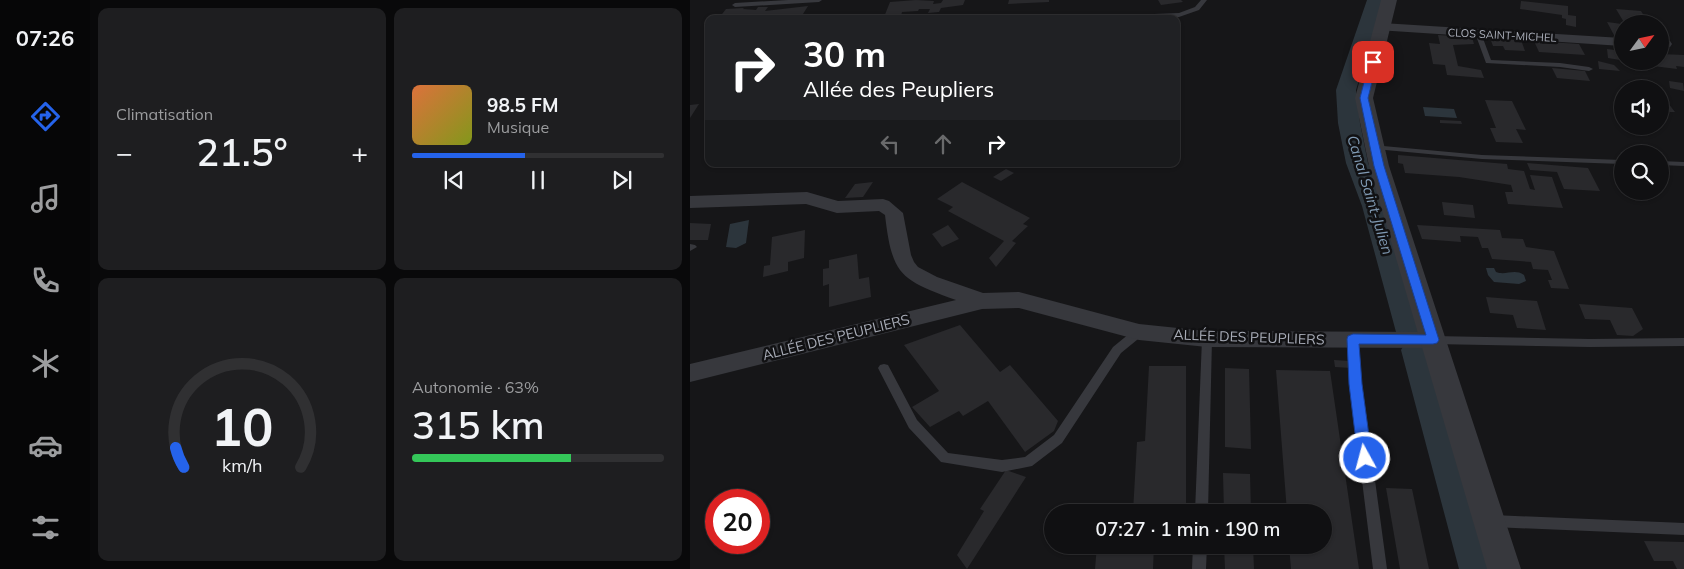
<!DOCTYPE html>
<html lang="fr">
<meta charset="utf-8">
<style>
body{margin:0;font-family:Mulish,sans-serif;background:#1e1e20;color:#f1f3f6;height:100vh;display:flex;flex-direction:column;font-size:19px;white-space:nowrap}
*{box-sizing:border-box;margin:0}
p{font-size:16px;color:#9c9d9f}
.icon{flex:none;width:28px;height:28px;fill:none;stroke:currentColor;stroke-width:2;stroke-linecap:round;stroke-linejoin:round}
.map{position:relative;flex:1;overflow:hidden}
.sheet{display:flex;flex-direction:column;gap:8px;padding:8px;background:#09090a;width:600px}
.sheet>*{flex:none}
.guide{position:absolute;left:15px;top:15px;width:475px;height:152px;border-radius:10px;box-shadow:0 1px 4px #0004,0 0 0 1px #303032;background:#202124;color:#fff;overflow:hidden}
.needle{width:32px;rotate:57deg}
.fabs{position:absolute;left:924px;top:15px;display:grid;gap:10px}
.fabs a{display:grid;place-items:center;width:55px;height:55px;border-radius:50%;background:#101012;box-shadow:0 1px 4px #0004,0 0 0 1px #303032;font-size:25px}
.speed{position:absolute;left:15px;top:489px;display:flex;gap:10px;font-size:25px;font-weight:700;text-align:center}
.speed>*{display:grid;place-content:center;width:65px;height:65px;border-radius:50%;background:#101012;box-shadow:0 1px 4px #0004,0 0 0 1px #303032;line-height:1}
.speed .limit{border:8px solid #d22;background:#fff;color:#111}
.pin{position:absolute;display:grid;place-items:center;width:42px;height:42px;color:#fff;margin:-21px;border-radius:10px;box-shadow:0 2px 8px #0006}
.me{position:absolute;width:55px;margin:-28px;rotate:353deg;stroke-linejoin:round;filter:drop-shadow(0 0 4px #0008)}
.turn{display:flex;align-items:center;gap:18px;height:105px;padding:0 15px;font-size:22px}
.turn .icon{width:65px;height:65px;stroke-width:2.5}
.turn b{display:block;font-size:35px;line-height:42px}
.lanes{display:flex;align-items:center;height:48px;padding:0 15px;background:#0003;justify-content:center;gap:25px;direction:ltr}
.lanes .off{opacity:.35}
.big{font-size:38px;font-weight:600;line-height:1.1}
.sheet .card{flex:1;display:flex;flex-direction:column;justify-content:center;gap:8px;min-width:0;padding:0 18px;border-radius:10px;background:#1e1e20}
.sheet .dial{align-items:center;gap:0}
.dial svg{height:130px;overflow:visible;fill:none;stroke:#303032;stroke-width:7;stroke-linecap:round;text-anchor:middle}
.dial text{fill:#f1f3f6;stroke:none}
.song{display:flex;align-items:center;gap:15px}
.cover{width:60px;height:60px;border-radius:8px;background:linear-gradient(135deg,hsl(20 70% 55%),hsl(70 70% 35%))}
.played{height:5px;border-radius:2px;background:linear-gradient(90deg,#2563eb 45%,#303032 45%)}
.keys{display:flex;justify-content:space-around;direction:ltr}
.heat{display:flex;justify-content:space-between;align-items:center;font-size:28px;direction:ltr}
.charge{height:8px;border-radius:4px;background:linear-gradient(90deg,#34c759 63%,#303032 0)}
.sheet .tiles{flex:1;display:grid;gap:8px;grid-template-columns:repeat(2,1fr)}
.trip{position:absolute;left:354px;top:504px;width:288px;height:50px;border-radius:25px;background:#101012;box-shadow:0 1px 4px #0004,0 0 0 1px #303032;font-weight:600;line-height:50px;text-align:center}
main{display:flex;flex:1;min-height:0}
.menu{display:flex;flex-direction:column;width:90px;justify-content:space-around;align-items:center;background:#060607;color:#9c9d9f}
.menu .icon{width:35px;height:35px}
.menu .on{color:#2563eb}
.menu b{font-size:22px;color:#f1f3f6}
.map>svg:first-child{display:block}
</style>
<main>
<nav class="menu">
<b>07:26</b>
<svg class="icon on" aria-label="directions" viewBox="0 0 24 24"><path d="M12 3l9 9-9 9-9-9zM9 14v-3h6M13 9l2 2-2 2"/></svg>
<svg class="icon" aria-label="music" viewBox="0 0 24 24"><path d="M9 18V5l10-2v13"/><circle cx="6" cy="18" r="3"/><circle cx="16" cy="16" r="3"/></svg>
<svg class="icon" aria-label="phone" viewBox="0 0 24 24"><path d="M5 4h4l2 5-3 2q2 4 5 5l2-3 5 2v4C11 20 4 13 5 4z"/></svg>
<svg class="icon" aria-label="climate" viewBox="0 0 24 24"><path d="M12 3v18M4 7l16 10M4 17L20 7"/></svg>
<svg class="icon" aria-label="car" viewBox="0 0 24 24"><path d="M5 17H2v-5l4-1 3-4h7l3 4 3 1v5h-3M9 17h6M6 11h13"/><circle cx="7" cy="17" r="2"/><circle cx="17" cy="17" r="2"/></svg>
<svg class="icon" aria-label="filters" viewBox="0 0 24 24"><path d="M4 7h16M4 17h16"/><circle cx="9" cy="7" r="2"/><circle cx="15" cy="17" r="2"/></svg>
</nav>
<section class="sheet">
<div class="tiles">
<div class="card"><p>Climatisation</p>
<div class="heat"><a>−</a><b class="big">21.5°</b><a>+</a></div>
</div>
<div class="card">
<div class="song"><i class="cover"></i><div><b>98.5 FM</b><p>Musique</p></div></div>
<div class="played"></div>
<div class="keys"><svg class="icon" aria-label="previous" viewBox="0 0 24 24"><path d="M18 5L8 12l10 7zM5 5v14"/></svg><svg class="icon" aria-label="pause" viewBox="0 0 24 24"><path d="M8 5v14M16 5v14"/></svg><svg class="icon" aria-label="next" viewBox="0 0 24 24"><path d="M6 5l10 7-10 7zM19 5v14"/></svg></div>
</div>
<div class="card dial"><svg viewBox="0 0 100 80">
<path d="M14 69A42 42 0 1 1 86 69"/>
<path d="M14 69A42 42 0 0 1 9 57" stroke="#2563eb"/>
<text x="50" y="56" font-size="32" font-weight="700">10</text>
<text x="50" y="72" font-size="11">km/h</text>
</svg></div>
<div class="card"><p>Autonomie · 63%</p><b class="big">315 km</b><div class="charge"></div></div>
</div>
</section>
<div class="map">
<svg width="994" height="569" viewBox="0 0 994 569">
<rect width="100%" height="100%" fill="#161618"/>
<g fill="#2c353c">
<polygon points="733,107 764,109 767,118 735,116"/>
<polygon points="59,220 56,243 46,248 36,247 40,224"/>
<path d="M796,268H804L806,272C816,276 824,268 834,275L836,281L829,284L804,282L798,275Z"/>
</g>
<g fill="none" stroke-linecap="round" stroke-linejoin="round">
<polygon fill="#2c353c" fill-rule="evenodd" points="677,0 693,0 666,90 670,123 678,163 696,206 736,332 731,340 737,342 741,350 807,569 769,569 711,350 716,342 711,340 706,332 672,206 656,163 648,123 646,90"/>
</g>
<g fill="#29292c">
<polygon points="226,0 244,1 243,4 251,3 253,0 275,0 273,5 251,8 249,12 238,13 240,9 229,9 228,11 212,12 211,16 194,17 200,2"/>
<polygon points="319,0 359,0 359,2 318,4"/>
<polygon points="468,0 491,0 493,2 471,5"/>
<polygon points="831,1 878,6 878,15 886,16 886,27 876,25 876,19 872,18 872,15 830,9"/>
<polygon points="118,6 113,14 98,15 96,18 29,18 36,9 54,8 53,9 66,10 68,7 78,7 75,11"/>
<polygon points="926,9 951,11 959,24 935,24"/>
<polygon points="917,22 932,24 932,38 925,37"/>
<polygon points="748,35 782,37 784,44 763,45 768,66 791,70 794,78 757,75 755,65 743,64 739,43 750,44"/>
<polygon points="800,38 831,40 835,51 815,50 813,46 803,46"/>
<polygon points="844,41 889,44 895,55 849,52"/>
<polygon points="917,49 932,51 932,61 970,61 970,54 994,55 994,67 986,66 987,69 931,62 930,60 918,58"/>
<polygon points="908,61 924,65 930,71 909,69"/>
<polygon points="862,68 895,71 900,81 867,78"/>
<polygon points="979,81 993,83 994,91 980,88"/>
<polygon points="970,97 974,98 985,112 970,112"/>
<polygon points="795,100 822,101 836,130 826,129 833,143 806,142 800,128 806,128"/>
<polygon points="9,104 0,118 0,105"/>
<polygon points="750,120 771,121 772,124 750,123"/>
<polygon points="708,155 817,164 818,169 834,171 840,189 845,190 840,175 862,177 873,208 818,204 815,192 823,192 821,185 769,177 715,173 713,164 708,163"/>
<polygon points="837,163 898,168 910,191 874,189 867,172 840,170"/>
<polygon points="316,169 324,173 311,181 303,177"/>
<polygon points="183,182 173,197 155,198 165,184"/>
<polygon points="272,182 340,218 333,224 338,226 322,241 326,243 306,267 299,258 314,241 258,211 263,207 247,199"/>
<polygon points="752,202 783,205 785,218 754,215"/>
<polygon points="0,223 21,224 18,240 0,240"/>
<polygon points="258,225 269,239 252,247 242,234"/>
<polygon points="727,225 810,230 812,238 833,239 836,247 864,251 879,289 861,288 858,280 862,280 858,270 843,269 841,262 802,259 798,248 792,248 788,237 770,236 771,242 732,239"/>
<polygon points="115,230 114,258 98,262 98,271 73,277 74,266 80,265 82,237"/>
<polygon points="167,254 169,279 179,277 181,297 139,307 139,284 133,286 133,269 139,268 139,260"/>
<polygon points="796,297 847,301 856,330 827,328 823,315 800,313"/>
<polygon points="889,304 942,308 953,329 943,336 927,335 920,320 895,319"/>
<polygon points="270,325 310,372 320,365 368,421 364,431 335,452 298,401 273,416 269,411 240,427 222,407 249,391 214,345"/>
<polygon points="644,360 660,361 661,368 645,367"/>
<polygon points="459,366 496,366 496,512 443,512 447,442 455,441"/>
<polygon points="535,368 559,369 561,449 535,447"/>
<polygon points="586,370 640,371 669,569 601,569 599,545 632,545 632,512 597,512"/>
<polygon points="316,470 336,477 277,569 267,555 294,511 290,509"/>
<polygon points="533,473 560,474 561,512 534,512"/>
<polygon points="696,488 722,489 739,569 710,569"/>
<polygon points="954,541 994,542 994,569 987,569 983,561 964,561"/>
<polygon points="407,545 464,545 463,569 405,569"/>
<polygon points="534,545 563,545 564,569 535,569"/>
</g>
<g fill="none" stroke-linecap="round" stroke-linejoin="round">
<g fill="#37383d" fill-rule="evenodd">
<polygon points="98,0 132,0 129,2 45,7 42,5 45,3"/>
<polygon points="511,0 517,0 509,10 489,17 388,19 391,17 489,13 505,7"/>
<polygon points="788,31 791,33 801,60 870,63 899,67 903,69 899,71 870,67 796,63 785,33"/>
<polygon points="682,145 792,155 932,160 932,164 792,159 685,149 682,149"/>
<polygon points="970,161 994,162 994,166 970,165"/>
<polygon points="0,244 5,245 7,247 0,251"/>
<polygon points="449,328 453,329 454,332 453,335 431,353 372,443 342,466 312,472 251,462 219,428 188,368 190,365 194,364 198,365 227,420 258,453 312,460 335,457 364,435 423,347 445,329"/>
<polygon points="517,335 521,336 522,339 518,512 505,512 512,339 513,336"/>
<polygon points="663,335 667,336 668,339 672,384 697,569 683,569 660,384 658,339 659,336"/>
<polygon points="743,336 900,339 994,338 994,346 900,347 743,344 739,343 738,340 739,337"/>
<polygon points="803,515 994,523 994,535 803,527 798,525 796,521 798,517"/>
<polygon points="503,545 517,545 516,569 502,569"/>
</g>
<g fill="#37383d" fill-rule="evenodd">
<polygon points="692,23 932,38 932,46 687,30 686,27 687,24"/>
<polygon points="970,40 980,41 982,44 980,47 970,48"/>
<path d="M117,192L148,201L193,199L199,201L213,213L221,255L224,262L228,267L247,277L293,293L329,292L449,324L517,331L743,332L751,334L754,340L751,346L743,348L517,347L449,340L329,308L292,309L0,382V364L266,300C211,280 202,276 195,215L189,211L147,213L116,204L0,208V196Z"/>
</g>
<polygon fill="#37383d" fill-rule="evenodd" points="691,0 707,0 683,98 699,166 831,569 797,569 679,166 665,98"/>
</g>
<polygon fill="#2563eb" stroke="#184099" points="683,60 687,62 678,98 694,166 749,340 747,343 743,344 669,344 672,384 682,458 680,463 675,465 670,463 668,458 659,384 657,339 658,336 663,334 736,335 684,166 670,98 679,62"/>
<g text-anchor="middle" stroke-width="5" stroke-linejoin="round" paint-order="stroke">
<g font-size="11" fill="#a9adb8" stroke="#111113">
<text transform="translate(812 35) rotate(3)" y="4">CLOS SAINT-MICHEL</text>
</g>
<g font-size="14" fill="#a9adb8" stroke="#111113">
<text transform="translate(146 337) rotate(-14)" y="5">ALLÉE DES PEUPLIERS</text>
<text transform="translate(559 337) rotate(2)" y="5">ALLÉE DES PEUPLIERS</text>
</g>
<g font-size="15" font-style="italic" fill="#809ab3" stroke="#111113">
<text transform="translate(680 195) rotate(73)" y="5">Canal Saint-Julien</text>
</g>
</g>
</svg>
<div class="fabs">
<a><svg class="needle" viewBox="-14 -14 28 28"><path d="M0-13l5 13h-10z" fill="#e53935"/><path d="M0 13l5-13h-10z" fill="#9c9d9f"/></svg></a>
<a><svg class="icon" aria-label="sound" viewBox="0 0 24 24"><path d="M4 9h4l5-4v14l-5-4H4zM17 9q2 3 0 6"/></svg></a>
<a><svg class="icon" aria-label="search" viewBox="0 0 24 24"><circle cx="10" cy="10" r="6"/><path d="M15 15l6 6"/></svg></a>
</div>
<div class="speed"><div class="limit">20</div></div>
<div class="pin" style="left:683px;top:62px;background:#d93025"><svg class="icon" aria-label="arrive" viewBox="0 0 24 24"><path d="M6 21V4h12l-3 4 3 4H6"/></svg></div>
<svg class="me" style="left:675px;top:458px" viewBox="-20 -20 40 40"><circle r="17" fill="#2563eb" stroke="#fff" stroke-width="3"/><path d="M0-11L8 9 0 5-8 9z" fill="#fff"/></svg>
<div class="trip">07:27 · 1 min · 190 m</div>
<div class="guide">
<div class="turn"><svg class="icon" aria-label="right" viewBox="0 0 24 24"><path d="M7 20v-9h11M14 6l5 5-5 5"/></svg><div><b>30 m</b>Allée des Peupliers</div></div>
<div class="lanes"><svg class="icon off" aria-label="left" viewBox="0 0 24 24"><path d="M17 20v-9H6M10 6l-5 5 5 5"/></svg><svg class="icon off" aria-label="ahead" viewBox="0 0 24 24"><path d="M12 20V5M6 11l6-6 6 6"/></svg><svg class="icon" aria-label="right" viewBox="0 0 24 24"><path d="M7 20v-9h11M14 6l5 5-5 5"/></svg></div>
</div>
</div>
</main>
